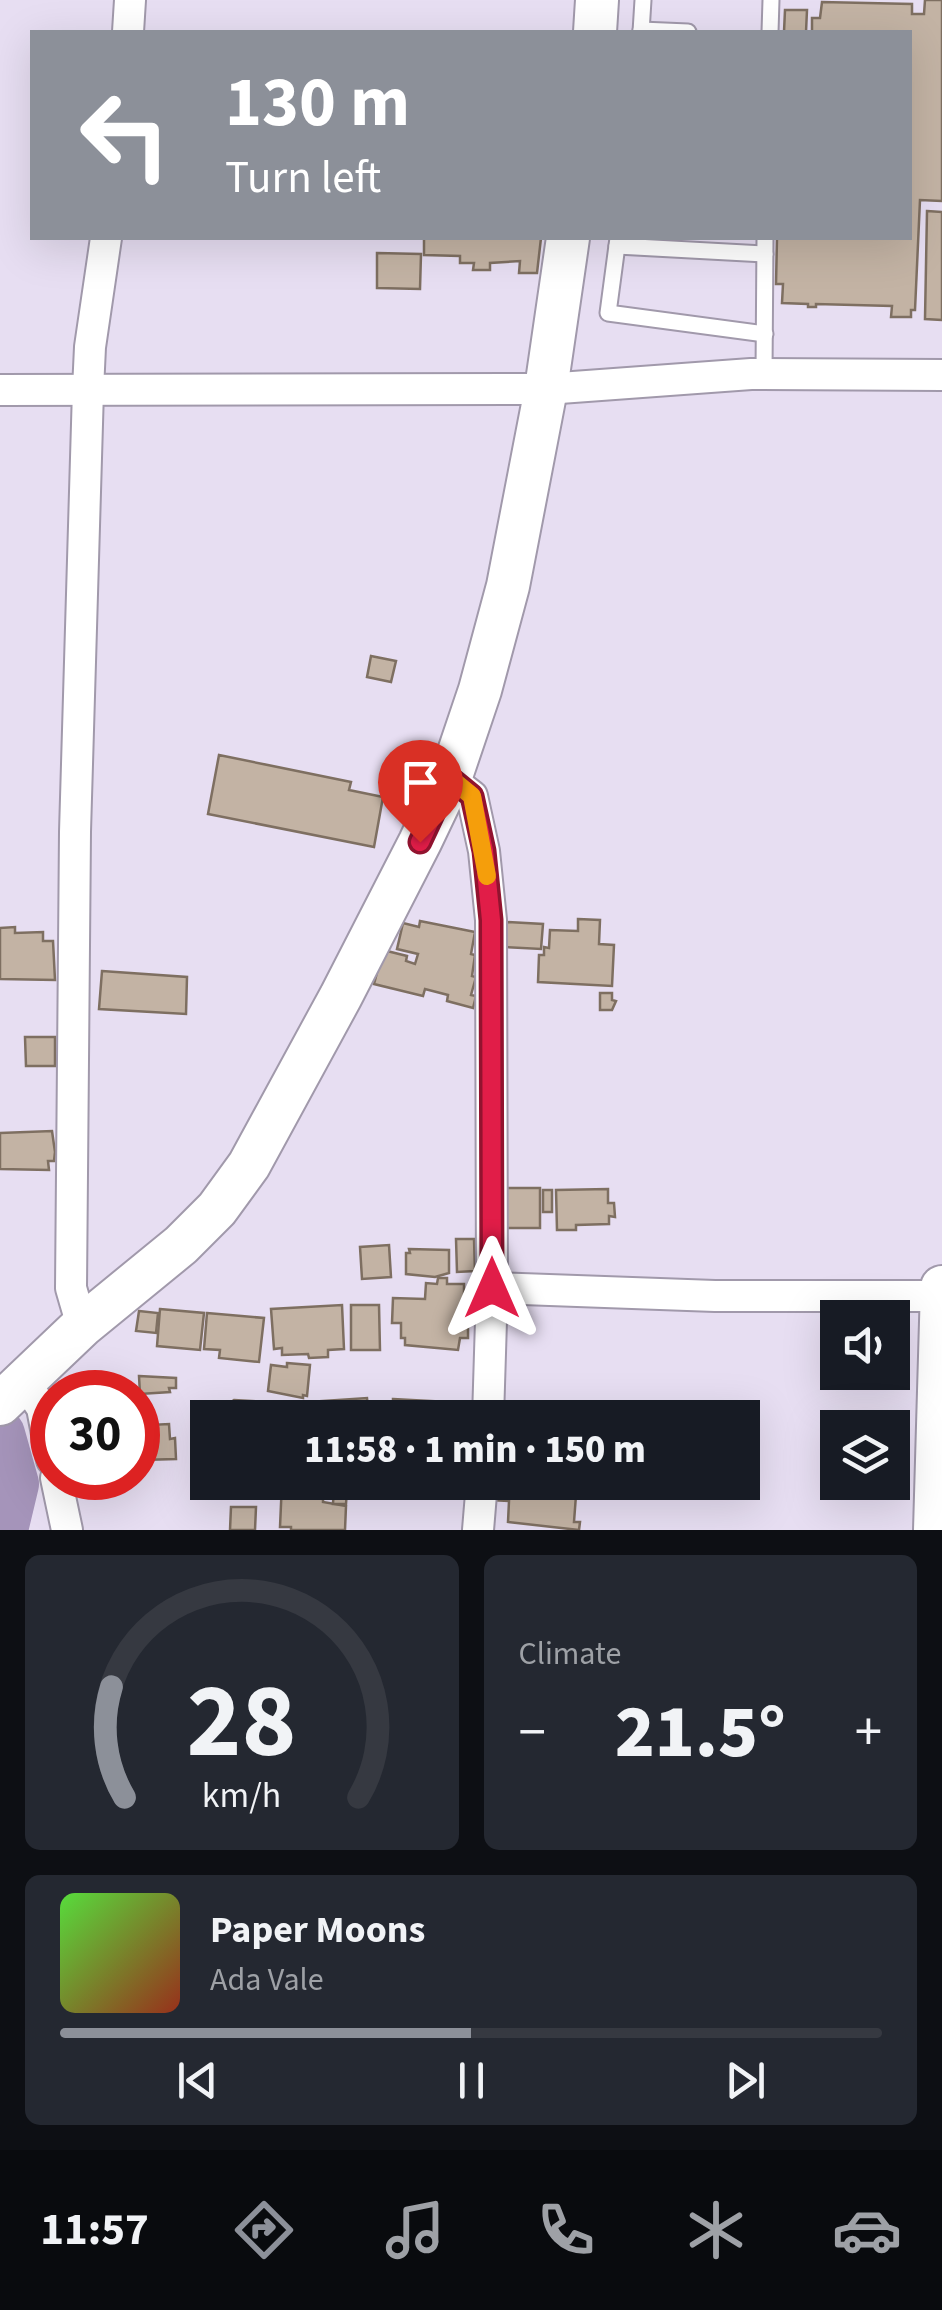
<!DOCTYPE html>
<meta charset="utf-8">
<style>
body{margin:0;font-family:"Source Sans 3",sans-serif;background:#242831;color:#f1f3f6;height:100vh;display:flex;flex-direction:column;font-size:38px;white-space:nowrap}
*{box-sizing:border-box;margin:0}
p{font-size:32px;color:#9ea1a6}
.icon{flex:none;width:55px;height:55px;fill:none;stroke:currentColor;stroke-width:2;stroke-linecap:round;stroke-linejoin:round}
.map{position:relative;height:1530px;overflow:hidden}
.drawer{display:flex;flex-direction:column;gap:25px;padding:25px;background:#0d0f14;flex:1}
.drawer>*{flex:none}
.guide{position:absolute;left:30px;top:30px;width:882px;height:210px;border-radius:0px;box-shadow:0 10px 40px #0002;background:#8c9099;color:#fff;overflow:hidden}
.fabs{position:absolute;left:820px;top:1300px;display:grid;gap:20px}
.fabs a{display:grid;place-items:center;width:90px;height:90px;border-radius:0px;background:#171b24;box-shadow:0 10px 40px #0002;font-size:50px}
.speed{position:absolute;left:30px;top:1370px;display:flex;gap:20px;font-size:50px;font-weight:700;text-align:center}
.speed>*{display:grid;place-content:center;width:130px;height:130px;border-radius:50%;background:#171b24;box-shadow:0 10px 40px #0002;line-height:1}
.speed .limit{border:15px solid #d22;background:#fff;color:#111}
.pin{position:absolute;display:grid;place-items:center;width:85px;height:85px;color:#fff;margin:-102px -42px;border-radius:50% 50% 50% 0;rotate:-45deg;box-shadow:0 0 10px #0007}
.pin .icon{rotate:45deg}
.me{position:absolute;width:110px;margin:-55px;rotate:0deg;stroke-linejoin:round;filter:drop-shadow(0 0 8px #0008)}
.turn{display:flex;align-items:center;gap:35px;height:210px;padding:0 30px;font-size:45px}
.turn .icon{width:130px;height:130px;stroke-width:2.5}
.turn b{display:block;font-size:70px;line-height:85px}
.big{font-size:75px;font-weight:800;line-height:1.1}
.drawer .widget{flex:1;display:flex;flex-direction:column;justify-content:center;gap:15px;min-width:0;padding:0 35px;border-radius:15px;background:#242831}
.drawer .dial{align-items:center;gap:0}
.dial svg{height:260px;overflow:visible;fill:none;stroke:#363941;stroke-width:7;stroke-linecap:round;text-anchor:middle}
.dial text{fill:#f1f3f6;stroke:none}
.song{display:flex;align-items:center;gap:30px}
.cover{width:120px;height:120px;border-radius:15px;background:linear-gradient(135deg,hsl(110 70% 55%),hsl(10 70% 35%))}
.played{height:10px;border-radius:5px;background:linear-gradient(90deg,#8c9099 50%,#363941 50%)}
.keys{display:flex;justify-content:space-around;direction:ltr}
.heat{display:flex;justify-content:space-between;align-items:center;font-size:55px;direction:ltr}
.drawer .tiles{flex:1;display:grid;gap:25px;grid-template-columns:1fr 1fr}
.widget:last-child{grid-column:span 2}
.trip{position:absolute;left:190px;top:1400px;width:570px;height:100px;border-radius:0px;background:#171b24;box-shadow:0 10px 40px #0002;font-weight:800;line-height:100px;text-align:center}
.tabs{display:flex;height:160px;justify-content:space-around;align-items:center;background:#090b0e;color:#9ea1a6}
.tabs .icon{width:70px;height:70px}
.tabs .current{color:#8c9099}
.tabs b{font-size:45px;color:#f1f3f6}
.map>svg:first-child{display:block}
</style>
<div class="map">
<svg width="942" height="1530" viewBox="0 0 942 1530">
<rect width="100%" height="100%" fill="#e7def2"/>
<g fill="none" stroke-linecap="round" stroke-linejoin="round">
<polyline stroke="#a594ba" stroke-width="50" points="0,1434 14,1484 3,1530"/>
</g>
<g fill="#c3b3a4" stroke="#7e6f61" stroke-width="2.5">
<polygon points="925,0 942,0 942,201 920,200 915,310 911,310 911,317 891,317 892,306 816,304 816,307 808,307 808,304 782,303 783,284 776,284 777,238 910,238 910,32 812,32 812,18 820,18 822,2 912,4 912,14 924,14"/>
<polygon points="785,10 807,10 806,32 784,32"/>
<polygon points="927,211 942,212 942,320 925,319"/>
<polygon points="424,238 541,238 537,273 519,273 520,261 490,263 490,270 473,270 474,263 460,263 460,256 424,255"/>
<polygon points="377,253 421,254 420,289 377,288"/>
<polygon points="371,656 396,661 391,682 367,677"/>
<polygon points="219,755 351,782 349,790 383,797 374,847 208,814"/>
<polygon points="578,919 600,920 599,944 614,945 612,986 538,982 539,955 544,955 544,947 549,948 550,930 578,931"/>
<polygon points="420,921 475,932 471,954 475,955 472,976 476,977 471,995 476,996 473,1008 447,1001 448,995 425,989 423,996 374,984 383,950 407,956 406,961 415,964 418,954 397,949 403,923 419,927"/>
<polygon points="507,922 543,924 541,949 505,947"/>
<polygon points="15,927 15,933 43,932 43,941 53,941 55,980 0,979 0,928"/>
<polygon points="102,971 187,977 186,1014 99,1009"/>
<polygon points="600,993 612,993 612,1000 616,1001 612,1010 600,1010"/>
<polygon points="25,1037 55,1037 55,1066 26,1066"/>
<polygon points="52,1131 55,1152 54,1161 48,1161 49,1170 0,1169 0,1133"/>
<rect x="506" y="1188" width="34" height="40"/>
<polygon points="608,1189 608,1203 614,1203 615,1217 609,1216 609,1224 576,1225 576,1230 557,1230 556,1190"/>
<rect x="543" y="1190" width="9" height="22"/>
<polygon points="456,1239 474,1239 475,1271 457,1272"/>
<polygon points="389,1245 391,1277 362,1279 360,1247"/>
<polygon points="409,1249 449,1250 449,1273 435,1277 406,1274 406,1253 410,1253"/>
<polygon points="438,1278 447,1278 447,1284 464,1284 464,1299 468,1299 468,1338 460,1338 458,1350 405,1345 405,1338 401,1338 401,1323 392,1323 393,1298 425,1299 426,1283 437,1284"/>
<polygon points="342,1305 344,1349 328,1350 328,1357 309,1358 308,1354 282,1355 282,1348 274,1349 271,1309"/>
<polygon points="351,1305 379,1305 380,1350 351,1350"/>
<polygon points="160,1309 204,1313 200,1350 157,1346"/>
<polygon points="139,1311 158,1313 156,1333 136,1331"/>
<polygon points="207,1313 264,1318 259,1362 219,1358 220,1350 204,1349"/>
<polygon points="287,1363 310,1365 307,1396 303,1395 303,1398 268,1391 271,1365 287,1367"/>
<polygon points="139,1376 176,1378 176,1388 169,1388 170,1392 140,1394"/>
<polygon points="80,1377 105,1378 105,1387 80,1387"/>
<polygon points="367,1398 369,1418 307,1418 309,1402"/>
<polygon points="393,1399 448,1402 448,1409 468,1409 471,1418 393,1418"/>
<polygon points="234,1400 285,1403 284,1416 300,1418 229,1418 230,1403"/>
<polygon points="138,1405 140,1413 149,1413 150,1425 169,1424 170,1439 175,1438 176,1459 141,1460 142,1469 138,1469"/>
<polygon points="282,1482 312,1482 312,1491 323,1496 323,1502 346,1506 345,1530 291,1530 291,1527 280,1527"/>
<polygon points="492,1482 577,1482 574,1522 580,1522 579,1530 508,1522 509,1501 491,1500"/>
<polygon points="334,1488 347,1489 346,1504 333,1504"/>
<polygon points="231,1507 256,1507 255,1530 230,1530"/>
</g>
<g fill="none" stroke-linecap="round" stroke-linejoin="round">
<defs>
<g id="lane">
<polyline points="641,30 688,32"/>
<polyline points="641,32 643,0"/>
<polyline points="770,32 771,0"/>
<polyline points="618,238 608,313 765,334"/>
<polyline points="617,246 765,254"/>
<polyline points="764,374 765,238"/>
</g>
<g id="street">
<polyline points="128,32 130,0"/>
<polyline points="0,390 546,389 751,374 942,375"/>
<polyline points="450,779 472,796 484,851 491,920 492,1288 488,1418"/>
<polyline points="492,1288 715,1296 942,1296"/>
<polyline points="82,1326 71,1288 75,832 88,390 90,347 106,238"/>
<polyline points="24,1381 42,1408 52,1460"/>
<polyline points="56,1478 67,1530"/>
<polyline points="478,1530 482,1482"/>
</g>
<g id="secondary">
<polyline points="595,32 597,0"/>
<polyline points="0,1404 82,1326 181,1245 217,1209 249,1165 341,996 420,842 450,779 480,690 508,586 546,389 568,238"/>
<polyline points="935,1530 942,1287"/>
</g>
</defs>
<use href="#lane" stroke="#a199ab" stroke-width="19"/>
<use href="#street" stroke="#a199ab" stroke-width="34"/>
<use href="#secondary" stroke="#a199ab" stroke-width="46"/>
<use href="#lane" stroke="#fff" stroke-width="15"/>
<use href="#street" stroke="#fff" stroke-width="30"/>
<use href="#secondary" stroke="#fff" stroke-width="42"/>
</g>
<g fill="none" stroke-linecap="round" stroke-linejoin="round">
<defs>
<polyline id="route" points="420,842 450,778 472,796 484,851 491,920 492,1288"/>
</defs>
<use href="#route" stroke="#92132f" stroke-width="25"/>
<use href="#route" stroke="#e11d48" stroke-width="18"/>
<polyline stroke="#f59e0b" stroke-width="18" points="446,786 450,778 472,796 487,876"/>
</g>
</svg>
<div class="fabs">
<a><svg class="icon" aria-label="sound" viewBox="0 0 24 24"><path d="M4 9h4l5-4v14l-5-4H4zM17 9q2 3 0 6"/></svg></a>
<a><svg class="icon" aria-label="layers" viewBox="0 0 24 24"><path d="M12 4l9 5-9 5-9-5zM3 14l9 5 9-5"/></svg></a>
</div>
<div class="speed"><div class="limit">30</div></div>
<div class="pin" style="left:420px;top:842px;background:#d93025"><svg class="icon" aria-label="arrive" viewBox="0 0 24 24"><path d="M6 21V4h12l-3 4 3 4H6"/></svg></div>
<svg class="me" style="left:492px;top:1288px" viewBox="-20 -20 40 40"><path d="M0-17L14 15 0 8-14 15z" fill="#e11d48" stroke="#fff" stroke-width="4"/></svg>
<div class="trip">11:58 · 1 min · 150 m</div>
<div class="guide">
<div class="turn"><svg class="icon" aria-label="left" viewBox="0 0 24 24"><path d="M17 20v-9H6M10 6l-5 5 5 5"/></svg><div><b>130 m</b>Turn left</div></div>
</div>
</div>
<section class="drawer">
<div class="tiles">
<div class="widget dial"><svg viewBox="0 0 100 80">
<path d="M14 69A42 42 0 1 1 86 69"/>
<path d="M14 69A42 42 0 0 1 10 35" stroke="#8c9099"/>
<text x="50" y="56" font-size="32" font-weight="700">28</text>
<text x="50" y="72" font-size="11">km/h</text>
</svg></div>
<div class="widget"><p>Climate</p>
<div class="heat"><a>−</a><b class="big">21.5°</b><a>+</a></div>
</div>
<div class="widget">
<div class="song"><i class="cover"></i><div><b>Paper Moons</b><p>Ada Vale</p></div></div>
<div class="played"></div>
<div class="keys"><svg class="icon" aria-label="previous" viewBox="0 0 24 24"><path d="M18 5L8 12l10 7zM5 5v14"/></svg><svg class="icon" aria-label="pause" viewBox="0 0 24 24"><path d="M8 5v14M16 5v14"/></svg><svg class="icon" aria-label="next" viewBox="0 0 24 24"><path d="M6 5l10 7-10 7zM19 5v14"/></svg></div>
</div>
</div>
</section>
<nav class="tabs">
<b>11:57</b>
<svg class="icon current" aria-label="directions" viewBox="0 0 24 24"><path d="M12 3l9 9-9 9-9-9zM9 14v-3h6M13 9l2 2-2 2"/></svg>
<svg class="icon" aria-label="music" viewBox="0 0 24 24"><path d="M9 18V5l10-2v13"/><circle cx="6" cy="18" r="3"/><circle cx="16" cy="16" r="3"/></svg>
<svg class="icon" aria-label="phone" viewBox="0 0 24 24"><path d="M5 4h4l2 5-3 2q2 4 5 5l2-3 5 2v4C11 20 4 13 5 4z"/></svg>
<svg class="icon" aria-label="climate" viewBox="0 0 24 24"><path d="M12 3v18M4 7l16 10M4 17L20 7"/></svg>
<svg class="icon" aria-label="car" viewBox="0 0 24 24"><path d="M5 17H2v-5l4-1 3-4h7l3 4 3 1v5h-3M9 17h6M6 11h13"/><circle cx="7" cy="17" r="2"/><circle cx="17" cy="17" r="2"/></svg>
</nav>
